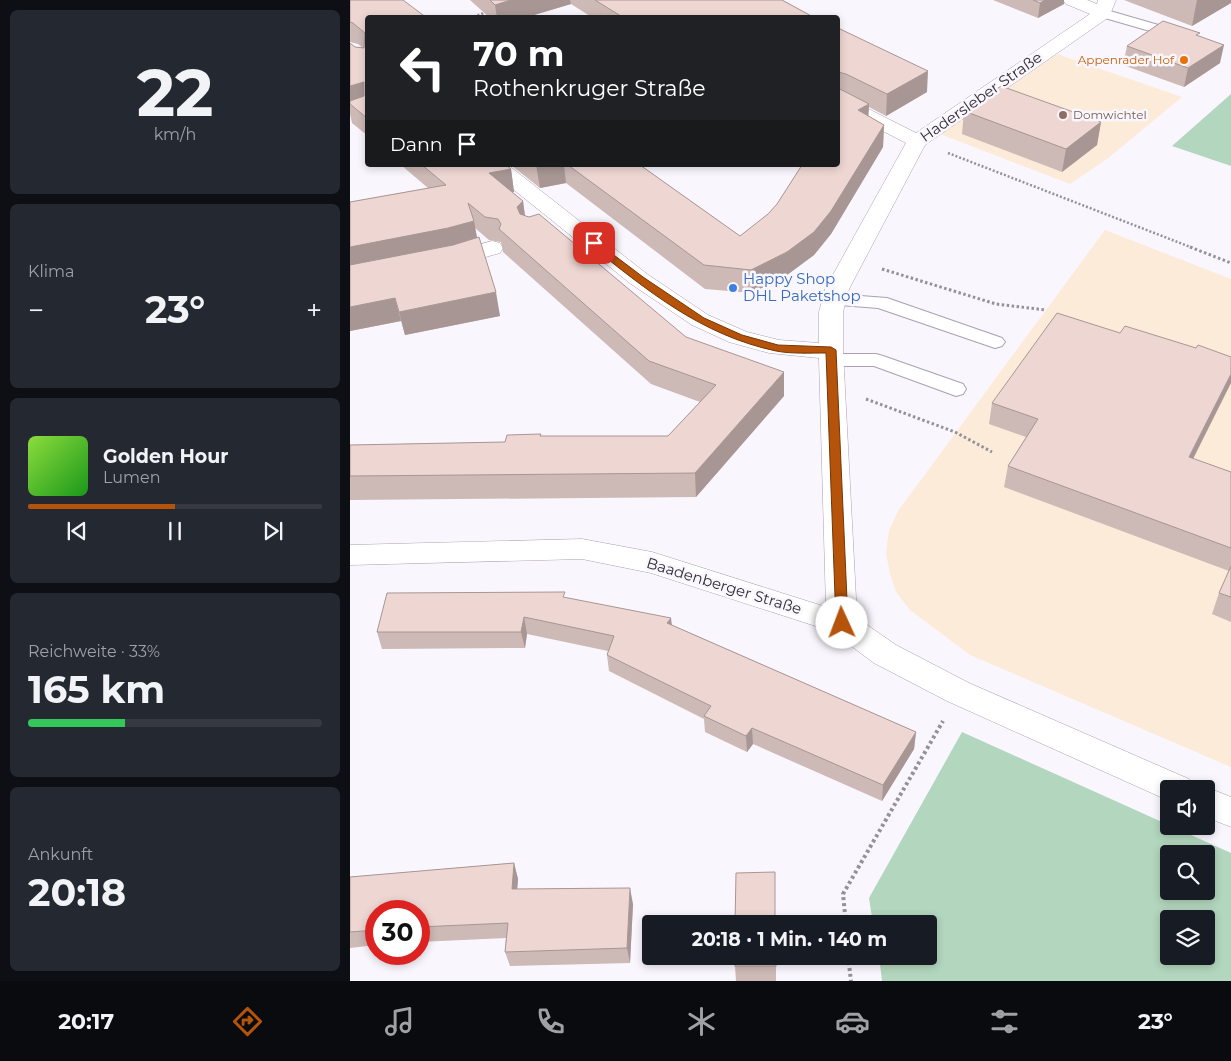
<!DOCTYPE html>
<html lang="de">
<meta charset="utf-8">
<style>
body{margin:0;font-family:Montserrat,sans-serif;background:#242831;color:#f1f3f6;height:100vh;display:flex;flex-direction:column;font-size:19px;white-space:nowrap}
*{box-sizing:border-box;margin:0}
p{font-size:16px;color:#9ea1a6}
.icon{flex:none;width:28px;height:28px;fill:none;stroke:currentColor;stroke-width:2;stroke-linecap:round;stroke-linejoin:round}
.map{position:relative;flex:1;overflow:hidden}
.sheet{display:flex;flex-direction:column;gap:10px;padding:10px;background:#0d0f14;width:350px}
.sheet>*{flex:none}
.banner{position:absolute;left:15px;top:15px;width:475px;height:152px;border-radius:5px;box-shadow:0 2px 8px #0003;background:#202124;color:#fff;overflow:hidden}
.buttons{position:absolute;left:810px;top:780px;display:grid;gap:10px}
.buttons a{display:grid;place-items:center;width:55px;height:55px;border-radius:5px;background:#171b24;box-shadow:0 2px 8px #0003;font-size:25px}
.speed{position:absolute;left:15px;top:900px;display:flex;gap:10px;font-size:25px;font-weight:700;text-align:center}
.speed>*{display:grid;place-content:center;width:65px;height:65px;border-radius:50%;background:#171b24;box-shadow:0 2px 8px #0003;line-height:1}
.speed .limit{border:8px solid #d22;background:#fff;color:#111}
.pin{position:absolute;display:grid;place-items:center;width:42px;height:42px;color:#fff;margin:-21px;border-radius:10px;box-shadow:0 2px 8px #0006}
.me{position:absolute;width:55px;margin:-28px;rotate:358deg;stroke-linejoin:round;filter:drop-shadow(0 0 4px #0008)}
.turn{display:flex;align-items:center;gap:18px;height:105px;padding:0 25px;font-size:22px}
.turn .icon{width:65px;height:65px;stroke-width:2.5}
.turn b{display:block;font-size:35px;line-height:42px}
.then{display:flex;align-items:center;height:48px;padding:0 25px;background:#0003;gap:10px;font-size:19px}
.big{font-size:38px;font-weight:700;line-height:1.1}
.sheet .tile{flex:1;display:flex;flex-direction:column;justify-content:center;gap:8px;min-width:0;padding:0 18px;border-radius:8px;background:#242831}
.sheet .dial{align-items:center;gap:0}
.dial b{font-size:65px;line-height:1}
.song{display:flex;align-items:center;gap:15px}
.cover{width:60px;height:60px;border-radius:8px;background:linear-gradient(135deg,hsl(90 70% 55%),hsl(120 70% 35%))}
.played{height:5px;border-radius:2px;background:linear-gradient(90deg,#b45309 50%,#363941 50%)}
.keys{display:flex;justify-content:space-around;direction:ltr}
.heat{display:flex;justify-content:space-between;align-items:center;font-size:28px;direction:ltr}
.charge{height:8px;border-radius:4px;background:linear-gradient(90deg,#34c759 33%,#363941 0)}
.trip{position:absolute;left:292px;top:915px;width:295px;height:50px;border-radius:5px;background:#171b24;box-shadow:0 2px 8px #0003;font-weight:700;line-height:50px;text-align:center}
.tab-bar{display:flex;height:80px;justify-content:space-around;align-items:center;background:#090b0e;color:#9ea1a6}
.tab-bar .icon{width:35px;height:35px}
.tab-bar .current{color:#b45309}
.tab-bar b{font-size:22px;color:#f1f3f6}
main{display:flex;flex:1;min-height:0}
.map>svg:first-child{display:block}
</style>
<main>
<section class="sheet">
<div class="tile dial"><b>22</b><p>km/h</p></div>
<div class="tile"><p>Klima</p>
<div class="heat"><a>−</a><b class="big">23°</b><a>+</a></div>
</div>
<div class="tile">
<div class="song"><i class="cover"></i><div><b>Golden Hour</b><p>Lumen</p></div></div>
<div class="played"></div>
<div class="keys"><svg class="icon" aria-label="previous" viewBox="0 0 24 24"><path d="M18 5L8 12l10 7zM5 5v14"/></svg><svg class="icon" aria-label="pause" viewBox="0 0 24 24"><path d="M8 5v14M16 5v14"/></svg><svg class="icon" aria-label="next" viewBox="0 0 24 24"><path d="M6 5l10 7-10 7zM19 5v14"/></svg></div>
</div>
<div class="tile"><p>Reichweite · 33%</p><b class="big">165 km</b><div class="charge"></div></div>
<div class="tile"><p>Ankunft</p><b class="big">20:18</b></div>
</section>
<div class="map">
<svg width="881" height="981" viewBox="0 0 881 981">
<rect width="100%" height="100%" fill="#faf6fe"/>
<g fill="#fcebd9">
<polygon points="707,54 832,97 757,159 720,184 590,134"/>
<polygon points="755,230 881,279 881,767 620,655 560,610 546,592 540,574 536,553 539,531 548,511"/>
</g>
<g fill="#b3d6be" fill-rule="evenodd">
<polygon points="881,94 881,166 822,146"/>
<path d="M612,732L881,853V981H532L529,956H579V924H523L519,898ZM819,854H856V891H819ZM819,919H856V956H819Z"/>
</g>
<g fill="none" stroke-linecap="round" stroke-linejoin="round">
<defs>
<g id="service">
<polygon points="753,9 836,33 838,36 836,39 831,40 748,16 746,13 748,10"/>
<polygon points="484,294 537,298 652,338 655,342 652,346 645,348 528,308 477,304 474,300 477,296"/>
<polygon points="481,354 526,354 533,356 613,384 616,389 613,394 606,396 524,366 481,366 474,364 471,360 474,356"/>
</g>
<g id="minor">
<polygon points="713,0 737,0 747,4 748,0 766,0 759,17 575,145 499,289 493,312 493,351 507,618 546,645 619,683 839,779 844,789 819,789 819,800 815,799 597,701 524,663 481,631 301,573 232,559 0,565 0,545 232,539 302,552 476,607 469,358 419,353 379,342 342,325 281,284 138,169 135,165 158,165 297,274 358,315 397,332 429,340 469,343 469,312 475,289 556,143 488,108 488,95 495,97 566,133 740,14 716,4"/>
<polygon points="142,241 150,243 153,248 150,253 97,268 89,266 86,261 89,256"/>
<polygon points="856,787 881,797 881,827 856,817 856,789 852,789"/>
</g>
</defs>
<use href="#service" stroke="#a9a0b1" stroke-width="2"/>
<use href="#minor" stroke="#a9a0b1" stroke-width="1"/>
<g stroke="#949198" stroke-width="2.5" stroke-dasharray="2 2" stroke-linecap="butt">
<polyline points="120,18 137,12"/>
<polyline points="598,153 843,248"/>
</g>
<g stroke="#949198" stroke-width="3" stroke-dasharray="2.5 2.5" stroke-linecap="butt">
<polyline points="840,247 881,263"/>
<polyline points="532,269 646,304 696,310"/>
<polyline points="516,399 605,432 642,452"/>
</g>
<g stroke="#949198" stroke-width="4" stroke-dasharray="3 3" stroke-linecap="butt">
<polyline points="496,924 493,894 593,721"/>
<polyline points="498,956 501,981"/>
</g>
<use href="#service" fill="#fff" fill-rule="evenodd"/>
<use href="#minor" fill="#fff" fill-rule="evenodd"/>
</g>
<g fill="#cdb9b5">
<polygon points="0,0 18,18 18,136 2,123 0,114 0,43 5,47 13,48 8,44 0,42"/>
<polygon points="120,0 432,0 465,18 243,18 221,4 174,18 140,18"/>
<polygon points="643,0 714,0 714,4 688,18"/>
<polygon points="774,0 881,0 881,3 842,26"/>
<polygon points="488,28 577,92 536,116 519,107 518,116 534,125 533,147 481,234 464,255 437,275 402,293 355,289 216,183 190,188 161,165 290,165 390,236 488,165"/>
<polygon points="849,36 870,63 834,87 773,65 777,46"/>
<polygon points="614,111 751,122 747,145 712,172 612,134"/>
<polygon points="51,165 156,165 161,169 164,192 162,192 173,201 175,216 336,337 434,396 346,497 0,500 0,445 155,442 191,436 318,436 350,402 301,384 153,252 151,242 139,240 125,228 127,238 150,316 55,335 51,321 0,331 0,202 78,188"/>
<polygon points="642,403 843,459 881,472 881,622 862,614 869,593 879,571 654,487 658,466 676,437 639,424"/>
<polygon points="216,598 322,625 566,732 564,749 532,801 403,744 397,752 355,732 354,719 259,671 257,655 258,651 177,634 175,648 32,649 27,632"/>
<polygon points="164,863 168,879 167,889 283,904 280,963 160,966 155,952 156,938 69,942 69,911 26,911 26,945 0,948 0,877"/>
<polygon points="426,956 426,981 386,981 385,966"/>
</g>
<g fill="#a79694">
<polygon points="161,0 220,0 221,4 174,18 147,18 145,5"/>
<polygon points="695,0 714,0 714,4 688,18 690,3"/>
<polygon points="847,0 881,0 881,3 842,26"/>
<polygon points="874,45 870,63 834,87 838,68"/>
<polygon points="578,71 577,92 536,116 537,94"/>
<polygon points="14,82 18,96 0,104 0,86"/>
<polygon points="519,104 518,126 508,110"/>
<polygon points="751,122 747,145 712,172 716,149"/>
<polygon points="534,125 533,147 481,234 464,255 437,275 402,293 401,270"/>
<polygon points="186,165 214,165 216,183 190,188"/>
<polygon points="161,169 164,192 142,195 139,173"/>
<polygon points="173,201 176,224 170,230 167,207"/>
<polygon points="124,221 128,243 0,271 0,247"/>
<polygon points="146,292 150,316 55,335 49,312"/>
<polygon points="45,298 51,321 0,331 0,307"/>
<polygon points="434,372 434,396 346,497 345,473"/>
<polygon points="881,374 881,383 833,479 839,457"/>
<polygon points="174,617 177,634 175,648 171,632"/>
<polygon points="321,618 323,634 317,623"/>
<polygon points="402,728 403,744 397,752 396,736"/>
<polygon points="566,732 564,749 532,801 533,785"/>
<polygon points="164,863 168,879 166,905 162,889"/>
<polygon points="280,888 283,904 280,963 277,948"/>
</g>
<g fill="#eed7d3" stroke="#a79694">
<polygon points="0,0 53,0 77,18 18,18 18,119 0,104 0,101 14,96 14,82 0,86 0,43 5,47 14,48 15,33 3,23 0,22"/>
<polygon points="140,0 161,0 145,5"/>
<polygon points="245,0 432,0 465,18 274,18"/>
<polygon points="683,0 695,0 690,3"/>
<polygon points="813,21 850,33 846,35 874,45 838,68 777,46"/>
<polygon points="488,28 578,71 537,94 496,74 488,72"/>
<polygon points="488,77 488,88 519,104 508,110 534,125 481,211 464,232 437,252 401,270 354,265 218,165 290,165 390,236 418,214 427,204 452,165 488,165"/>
<polygon points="651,86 751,122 716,149 614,111"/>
<polygon points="72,165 156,165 161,169 139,173 173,201 167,207 170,214 179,217 189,214 336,337 434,372 345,473 0,476 0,445 155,442 157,435 191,434 190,436 318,436 366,385 299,361 149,229 151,224 148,219 135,217 118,203 124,221 98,228 0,247 0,202 96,185"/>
<polygon points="129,237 146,292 49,312 45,298 0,307 0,265 103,245"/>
<polygon points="707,313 770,333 775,326 846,348 848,345 881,357 881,374 839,457 881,472 881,548 658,466 688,419 642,403"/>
<polygon points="881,566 881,597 869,593"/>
<polygon points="215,592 213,597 321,618 317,623 566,732 533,785 402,728 396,736 354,716 361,706 257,655 264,636 174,617 171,632 27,632 37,593"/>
<polygon points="164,863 162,889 280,888 277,948 155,952 158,923 69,927 69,911 26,911 26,930 0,932 0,877"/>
<polygon points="425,872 425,924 385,924 386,873"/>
<rect x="385" y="956" width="41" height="10"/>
</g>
<path fill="#b45309" stroke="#753606" d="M244,240L293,277L354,318L392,335L428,345L481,347L486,350L498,623L497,626H488L486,623L476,353C460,353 441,354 426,351C351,335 298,291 240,245L239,243Z"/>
<circle fill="#e8710a" stroke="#faf6fe" stroke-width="2" cx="834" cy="60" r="5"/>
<circle fill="#8d6e63" stroke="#faf6fe" stroke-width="2" cx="713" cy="115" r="5"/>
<circle fill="#3f7fe0" stroke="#faf6fe" stroke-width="2" cx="383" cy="288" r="5"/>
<g text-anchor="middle" stroke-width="5" stroke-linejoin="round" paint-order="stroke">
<g font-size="12" fill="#c56008" stroke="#faf6fe" text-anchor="end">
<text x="824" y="64">Appenrader Hof</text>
</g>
<g font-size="12" fill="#785e54" stroke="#faf6fe" text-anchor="start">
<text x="723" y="119">Domwichtel</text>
</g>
<g font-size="15" fill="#312e34" stroke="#faf6fe">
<text transform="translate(631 97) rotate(-35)" y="5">Hadersleber Straße</text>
<text transform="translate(374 586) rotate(17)" y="5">Baadenberger Straße</text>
</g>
<g font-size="15" fill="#366cbe" stroke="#faf6fe" text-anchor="start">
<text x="393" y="284">Happy Shop<tspan x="393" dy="17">DHL Paketshop</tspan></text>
</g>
</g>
</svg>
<div class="buttons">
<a><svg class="icon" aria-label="sound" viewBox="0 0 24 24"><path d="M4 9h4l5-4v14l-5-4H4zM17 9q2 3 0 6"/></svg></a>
<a><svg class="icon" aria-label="search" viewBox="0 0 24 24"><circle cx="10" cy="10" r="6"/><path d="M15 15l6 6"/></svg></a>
<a><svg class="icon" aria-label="layers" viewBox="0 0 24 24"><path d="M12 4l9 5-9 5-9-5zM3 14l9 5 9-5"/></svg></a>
</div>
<div class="speed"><div class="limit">30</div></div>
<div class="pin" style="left:244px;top:243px;background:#d93025"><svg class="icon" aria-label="arrive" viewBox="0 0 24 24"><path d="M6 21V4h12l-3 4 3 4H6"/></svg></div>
<svg class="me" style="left:492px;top:623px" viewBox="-20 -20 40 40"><circle r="19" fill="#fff"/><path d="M0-13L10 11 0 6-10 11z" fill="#b45309"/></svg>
<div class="trip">20:18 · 1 Min. · 140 m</div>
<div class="banner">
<div class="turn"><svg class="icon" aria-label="left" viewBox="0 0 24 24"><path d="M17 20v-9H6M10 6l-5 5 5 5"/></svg><div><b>70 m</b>Rothenkruger Straße</div></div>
<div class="then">Dann<svg class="icon" aria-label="arrive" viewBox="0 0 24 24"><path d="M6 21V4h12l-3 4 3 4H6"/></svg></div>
</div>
</div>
</main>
<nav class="tab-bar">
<b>20:17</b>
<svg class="icon current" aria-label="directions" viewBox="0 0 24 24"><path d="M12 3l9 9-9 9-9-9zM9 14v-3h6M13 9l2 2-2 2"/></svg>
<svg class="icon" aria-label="music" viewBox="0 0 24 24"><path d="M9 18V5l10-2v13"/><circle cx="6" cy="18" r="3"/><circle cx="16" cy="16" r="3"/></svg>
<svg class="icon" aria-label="phone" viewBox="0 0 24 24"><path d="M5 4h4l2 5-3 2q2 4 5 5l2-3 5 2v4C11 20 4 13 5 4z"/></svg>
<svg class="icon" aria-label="climate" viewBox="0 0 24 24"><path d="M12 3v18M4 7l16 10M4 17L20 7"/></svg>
<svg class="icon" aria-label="car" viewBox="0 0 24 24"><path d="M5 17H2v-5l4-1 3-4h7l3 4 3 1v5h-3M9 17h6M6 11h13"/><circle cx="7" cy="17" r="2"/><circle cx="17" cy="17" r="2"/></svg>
<svg class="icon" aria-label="filters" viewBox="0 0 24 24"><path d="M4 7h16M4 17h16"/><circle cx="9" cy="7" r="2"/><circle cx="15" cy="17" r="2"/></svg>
<b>23°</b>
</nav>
